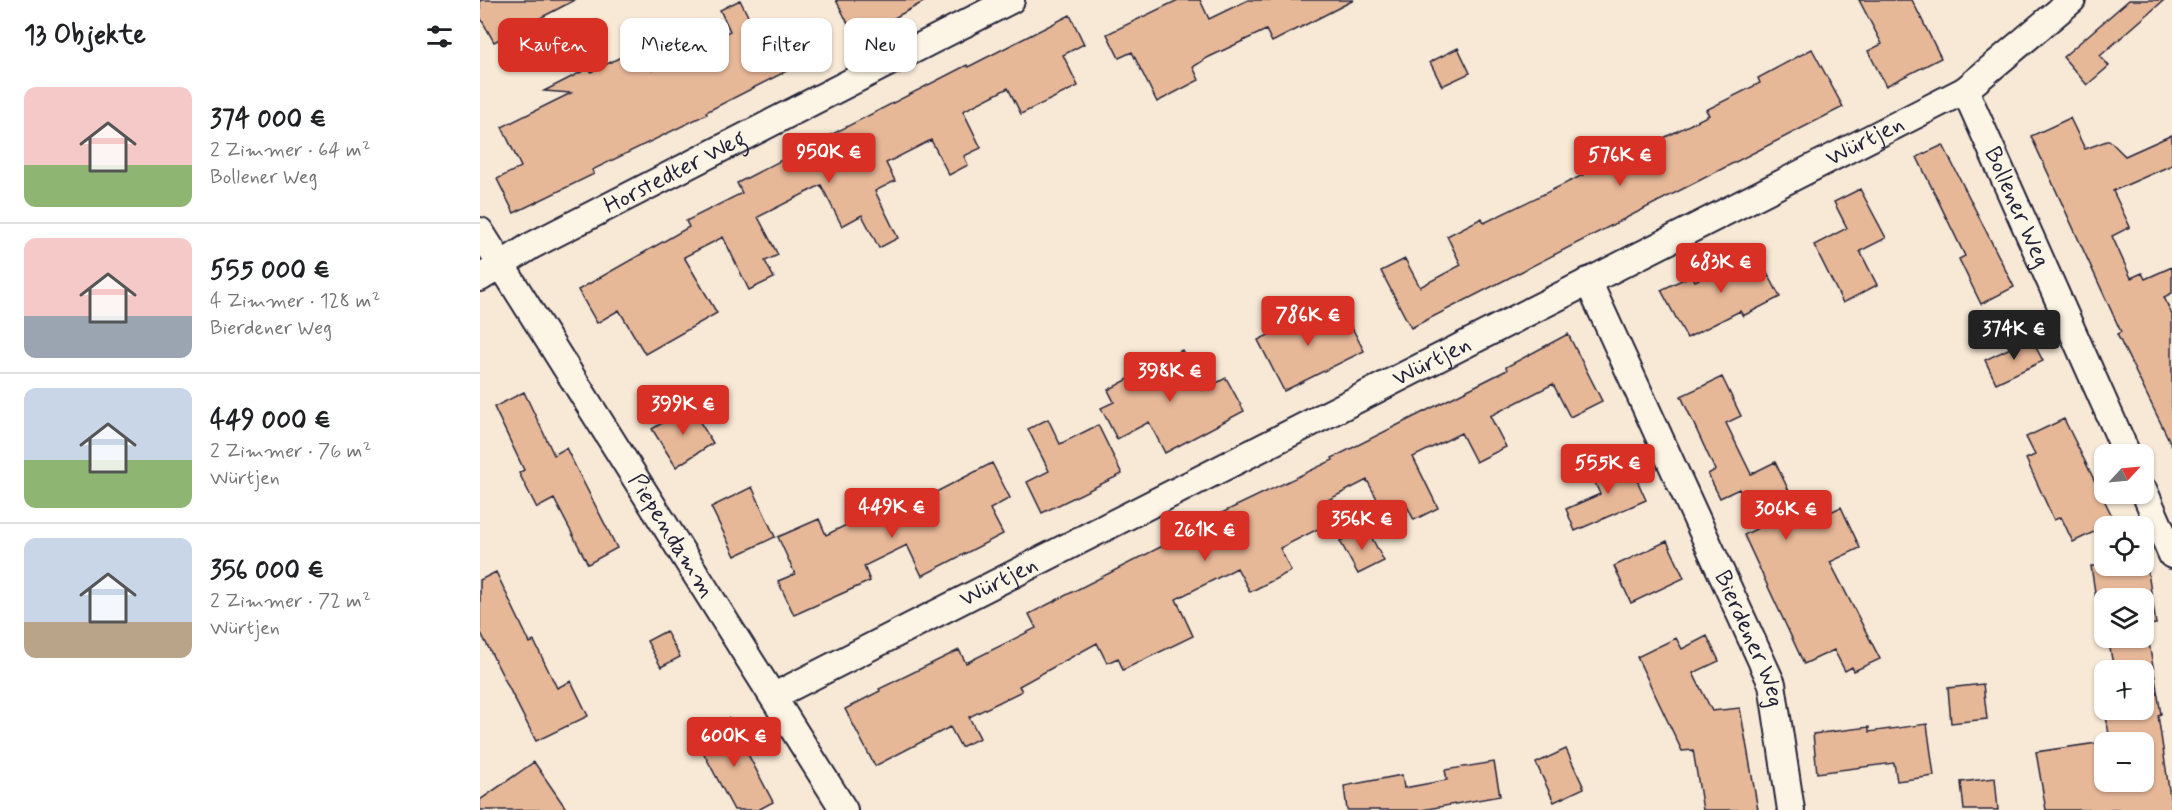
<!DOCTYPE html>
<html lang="de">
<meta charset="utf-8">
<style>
body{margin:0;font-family:Mynerve,sans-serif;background:#f6f6f6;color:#202124;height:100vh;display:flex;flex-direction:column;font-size:22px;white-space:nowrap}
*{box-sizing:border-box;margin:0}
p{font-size:20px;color:#757577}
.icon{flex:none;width:33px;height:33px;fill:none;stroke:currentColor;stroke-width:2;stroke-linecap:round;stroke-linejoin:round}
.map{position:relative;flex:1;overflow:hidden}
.sheet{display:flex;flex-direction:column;background:#fff;width:480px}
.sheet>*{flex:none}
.banner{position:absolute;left:18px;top:18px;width:570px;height:54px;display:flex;gap:12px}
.needle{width:39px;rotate:64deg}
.controls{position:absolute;left:1614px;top:444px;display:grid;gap:12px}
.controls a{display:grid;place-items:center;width:60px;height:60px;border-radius:12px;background:#fff;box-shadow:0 2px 4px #0004;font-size:30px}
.price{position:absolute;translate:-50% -51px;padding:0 14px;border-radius:6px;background:#d93025;color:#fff;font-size:20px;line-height:39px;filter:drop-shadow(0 2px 3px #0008)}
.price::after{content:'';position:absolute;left:50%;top:36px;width:18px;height:14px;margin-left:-9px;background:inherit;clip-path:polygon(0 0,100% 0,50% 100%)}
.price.current{background:#222;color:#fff}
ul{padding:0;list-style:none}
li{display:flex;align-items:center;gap:18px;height:150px;padding:0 24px}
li+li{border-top:2px solid #e0e0e0}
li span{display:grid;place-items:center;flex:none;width:168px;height:120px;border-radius:12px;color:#555}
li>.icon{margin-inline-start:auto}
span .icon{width:72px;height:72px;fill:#fffc;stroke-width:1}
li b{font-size:26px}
h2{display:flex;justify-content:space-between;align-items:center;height:72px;padding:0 24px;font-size:26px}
.tag{padding:0 21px;border-radius:12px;background:#fff;box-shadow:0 2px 4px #0004;font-size:21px;line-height:54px}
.tag.current{background:#d93025;color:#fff}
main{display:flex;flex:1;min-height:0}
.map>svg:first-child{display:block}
.building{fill:#e7b898;stroke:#22223b;stroke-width:1.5;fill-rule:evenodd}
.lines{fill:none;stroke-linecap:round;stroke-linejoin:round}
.minor-casing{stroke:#22223b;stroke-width:30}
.minor{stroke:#fcf5e5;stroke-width:26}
.labels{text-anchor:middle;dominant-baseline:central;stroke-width:5;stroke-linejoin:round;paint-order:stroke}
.street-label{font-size:24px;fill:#22223b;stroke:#fcf5e5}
</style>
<main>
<section class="sheet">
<h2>13 Objekte<svg class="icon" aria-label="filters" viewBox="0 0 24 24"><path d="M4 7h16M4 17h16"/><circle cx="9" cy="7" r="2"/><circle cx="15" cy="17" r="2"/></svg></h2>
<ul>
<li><span style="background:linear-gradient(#f6c9c9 65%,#8fb573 0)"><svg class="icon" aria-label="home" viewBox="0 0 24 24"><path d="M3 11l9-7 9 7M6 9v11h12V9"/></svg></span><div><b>374 000 €</b><p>2 Zimmer · 64 m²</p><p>Bollener Weg</p></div></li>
<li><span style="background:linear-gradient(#f6c9c9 65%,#9aa5b1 0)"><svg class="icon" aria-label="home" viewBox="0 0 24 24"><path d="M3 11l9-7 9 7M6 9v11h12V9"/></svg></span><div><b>555 000 €</b><p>4 Zimmer · 128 m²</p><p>Bierdener Weg</p></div></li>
<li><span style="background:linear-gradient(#c9d6e8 60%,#8fb573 0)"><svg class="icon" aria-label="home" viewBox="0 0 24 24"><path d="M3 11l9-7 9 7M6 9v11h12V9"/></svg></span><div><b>449 000 €</b><p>2 Zimmer · 76 m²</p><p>Würtjen</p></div></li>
<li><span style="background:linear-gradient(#c9d6e8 70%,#b9a48a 0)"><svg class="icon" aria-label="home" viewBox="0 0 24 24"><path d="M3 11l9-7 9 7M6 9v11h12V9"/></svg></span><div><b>356 000 €</b><p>2 Zimmer · 72 m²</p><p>Würtjen</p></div></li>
</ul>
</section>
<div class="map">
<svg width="1692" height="810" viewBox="0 0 1692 810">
<rect width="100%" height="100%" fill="#f8e9d6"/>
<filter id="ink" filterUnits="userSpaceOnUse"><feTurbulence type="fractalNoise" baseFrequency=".0167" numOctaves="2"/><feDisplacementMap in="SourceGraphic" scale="12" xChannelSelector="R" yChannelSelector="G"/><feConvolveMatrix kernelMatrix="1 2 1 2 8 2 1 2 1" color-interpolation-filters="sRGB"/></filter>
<g filter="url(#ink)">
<path class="building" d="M 0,0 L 95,0 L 14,42 L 0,17 Z
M 260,0 L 275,30 L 296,20 L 302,33 L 321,25 L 336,56 L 226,112 L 227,114 L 112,170 L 114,174 L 34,213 L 17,179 L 41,167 L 22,127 L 91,93 L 64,91 L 109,68 L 111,72 L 161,47 L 172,70 L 250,31 L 240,10 Z
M 356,0 L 447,0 L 376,39 Z
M 698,0 L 720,0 L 729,19 L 768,0 L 874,0 L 792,42 L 786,30 L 727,58 L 713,67 L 719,80 L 677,102 L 652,52 L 639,58 L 627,34 Z
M 1379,0 L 1432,0 L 1461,58 L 1406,86 L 1388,51 L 1402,44 Z
M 1649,0 L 1684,0 L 1620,56 L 1629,66 L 1607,85 L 1583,57 Z
M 590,15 L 604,44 L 583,55 L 598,86 L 541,114 L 528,88 L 483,111 L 501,148 L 484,156 L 488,165 L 469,175 L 451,140 L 406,163 L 415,181 L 395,191 L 418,238 L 399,248 L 382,215 L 362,226 L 341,185 L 278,217 L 298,255 L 285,261 L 294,278 L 269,290 L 243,237 L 204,257 L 237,313 L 165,354 L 139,310 L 117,323 L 98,290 L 209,227 L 206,221 L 262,193 L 257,183 L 487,65 L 488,67 Z
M 978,48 L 990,73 L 962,86 L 950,62 Z
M 1332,49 L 1363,107 L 931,328 L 901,271 L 925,259 L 940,287 L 981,265 L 967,236 L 1002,218 L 1004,223 L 1103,175 L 1099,166 L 1156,137 L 1162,149 L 1229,115 L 1226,110 L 1280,83 L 1278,78 Z
M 1590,118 L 1605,149 L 1629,140 L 1645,156 L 1692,135 L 1692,165 L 1633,191 L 1650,227 L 1632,236 L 1651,278 L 1662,273 L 1665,279 L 1692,267 L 1692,293 L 1684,297 L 1692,315 L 1692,446 L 1637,334 L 1641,332 L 1551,136 Z
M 1463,145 L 1534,287 L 1501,304 L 1479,259 L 1485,256 L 1437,157 Z
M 1380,189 L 1406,238 L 1380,251 L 1397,285 L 1363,303 L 1334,245 L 1367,228 L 1354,202 Z
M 1276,251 L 1300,297 L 1263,316 L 1260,311 L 1207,338 L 1181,290 L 1212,275 L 1215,281 Z
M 836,303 L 848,328 L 859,322 L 861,327 L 869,322 L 884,351 L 804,391 L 778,340 L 805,327 L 801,320 Z
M 1088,334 L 1122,401 L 1090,417 L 1073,384 L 1010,416 L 1026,447 L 996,462 L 981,433 L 933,457 L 958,508 L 934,520 L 924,500 L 903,510 L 887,480 L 838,505 L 848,524 L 800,548 L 811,571 L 770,592 L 757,568 L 696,599 L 713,636 L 643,670 L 638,658 L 627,663 L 617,643 L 539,686 L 542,691 L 489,717 L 500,738 L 481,747 L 470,727 L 395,766 L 365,709 L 400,691 L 399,689 L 479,650 L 486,663 L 556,628 L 549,614 L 714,530 L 712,527 L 853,460 L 852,458 L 1027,370 L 1026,367 Z
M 1551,338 L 1563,361 L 1516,383 L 1505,360 Z
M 702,350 L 723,390 L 746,378 L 764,411 L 685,453 L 669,422 L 637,439 L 621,408 L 634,402 L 628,390 Z
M 1242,377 L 1261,416 L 1246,423 L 1271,474 L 1295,462 L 1325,524 L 1361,507 L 1380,548 L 1350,562 L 1400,659 L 1374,671 L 1372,667 L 1365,671 L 1354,650 L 1324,664 L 1264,535 L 1278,528 L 1259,489 L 1240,498 L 1228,474 L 1235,470 L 1201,396 Z
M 44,392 L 74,455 L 86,448 L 137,548 L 108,564 L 74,499 L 57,508 L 39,473 L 44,470 L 14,407 Z
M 210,406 L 233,443 L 196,467 L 172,429 Z
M 568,419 L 580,444 L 618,425 L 642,474 L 562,513 L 547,482 L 569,471 L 548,429 Z
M 1584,419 L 1635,522 L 1593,542 L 1581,517 L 1574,520 L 1546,459 L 1555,455 L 1546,437 Z
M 1147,458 L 1166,500 L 1095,531 L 1086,509 L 1120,494 L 1111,474 Z
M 512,463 L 530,498 L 510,509 L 523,534 L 442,576 L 427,545 L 384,566 L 390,581 L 314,615 L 298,581 L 315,574 L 298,537 L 339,519 L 346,535 L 405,506 L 410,516 Z
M 272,487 L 295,537 L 255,556 L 231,507 Z
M 886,527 L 904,561 L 878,574 L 860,541 Z
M 1187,541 L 1204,578 L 1151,603 L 1134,566 Z
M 1611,566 L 1667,566 L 1676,624 L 1666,625 L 1681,714 L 1678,715 L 1692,810 L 1566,810 L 1556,752 L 1630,741 L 1625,710 L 1664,710 L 1664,670 L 1634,670 L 1628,638 L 1664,638 L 1664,598 L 1624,598 L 1624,631 L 1621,632 ZM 1624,742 L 1664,742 L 1664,782 L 1624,782 Z
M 16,572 L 50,643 L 54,641 L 77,688 L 91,681 L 108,716 L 56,741 L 0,631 L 0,580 Z
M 186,631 L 200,657 L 181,667 L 167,641 Z
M 1227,636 L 1239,661 L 1213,673 L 1232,711 L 1260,708 L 1278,810 L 1223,810 L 1213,750 L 1202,751 L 1157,657 L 1196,638 L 1202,649 Z
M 1503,684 L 1507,719 L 1471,723 L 1468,688 Z
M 249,718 L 293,802 L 278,810 L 254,810 L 215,737 Z
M 1447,724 L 1454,776 L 1417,781 L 1414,763 L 1337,773 L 1333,734 L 1389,727 L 1389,732 Z
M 1086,749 L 1104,788 L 1074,802 L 1056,763 Z
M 54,762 L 87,810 L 0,810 L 0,800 Z
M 1014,762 L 1020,796 L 942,810 L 867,810 L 864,786 L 922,775 L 924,788 L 967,780 L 965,770 Z
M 1515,778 L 1518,810 L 1484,810 L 1481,782 Z"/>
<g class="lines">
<g class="minor-casing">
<g id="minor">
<path id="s1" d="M 1485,90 L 1647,454"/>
<path id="s2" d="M 0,231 L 364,810"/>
<path id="s3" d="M 0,278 L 51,246 L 531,0"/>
<path id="s4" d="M 1108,281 L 1292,684 L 1311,810"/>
<path d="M 1664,491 L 1692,555"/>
<path id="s5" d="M 294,696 L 1485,90 L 1592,0"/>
</g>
</g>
<use href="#minor" class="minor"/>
</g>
</g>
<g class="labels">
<g class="street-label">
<text stroke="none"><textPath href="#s5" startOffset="1224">Würtjen</textPath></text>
<text stroke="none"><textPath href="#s3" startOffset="222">Horstedter Weg</textPath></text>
<text stroke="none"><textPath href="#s1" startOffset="128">Bollener Weg</textPath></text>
<text stroke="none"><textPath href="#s5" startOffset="738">Würtjen</textPath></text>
<text stroke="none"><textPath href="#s2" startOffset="360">Piependamm</textPath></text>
<text stroke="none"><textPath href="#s5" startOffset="252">Würtjen</textPath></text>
<text stroke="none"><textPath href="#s4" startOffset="393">Bierdener Weg</textPath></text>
</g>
</g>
</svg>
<div class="controls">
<a><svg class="needle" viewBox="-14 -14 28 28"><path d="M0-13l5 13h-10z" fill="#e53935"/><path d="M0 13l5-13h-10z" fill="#757577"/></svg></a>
<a><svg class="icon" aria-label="locate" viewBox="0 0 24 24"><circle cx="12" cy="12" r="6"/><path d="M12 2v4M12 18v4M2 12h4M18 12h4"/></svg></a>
<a><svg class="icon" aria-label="layers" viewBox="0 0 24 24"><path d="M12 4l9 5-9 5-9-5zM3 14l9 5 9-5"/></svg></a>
<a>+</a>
<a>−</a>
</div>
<b class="price" style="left:349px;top:184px">950K €</b>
<b class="price" style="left:1140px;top:187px">576K €</b>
<b class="price" style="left:1241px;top:294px">683K €</b>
<b class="price" style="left:828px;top:347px">786K €</b>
<b class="price current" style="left:1534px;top:361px">374K €</b>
<b class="price" style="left:690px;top:403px">398K €</b>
<b class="price" style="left:203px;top:436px">399K €</b>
<b class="price" style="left:1128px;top:495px">555K €</b>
<b class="price" style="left:412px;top:539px">449K €</b>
<b class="price" style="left:1306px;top:541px">306K €</b>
<b class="price" style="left:882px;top:551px">356K €</b>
<b class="price" style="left:725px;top:562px">261K €</b>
<b class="price" style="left:254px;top:768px">600K €</b>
<div class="banner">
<a class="tag current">Kaufen</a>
<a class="tag">Mieten</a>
<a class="tag">Filter</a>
<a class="tag">Neu</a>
</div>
</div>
</main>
